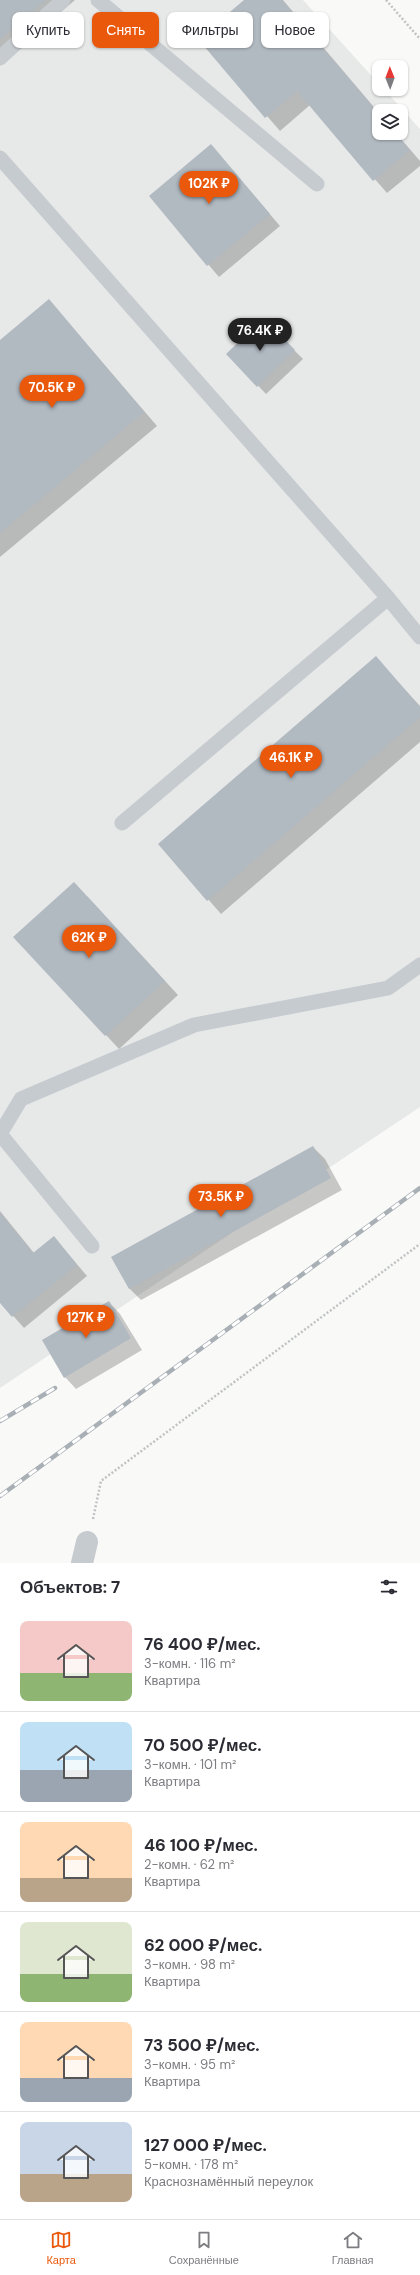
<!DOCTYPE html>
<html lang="ru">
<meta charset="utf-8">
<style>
body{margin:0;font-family:"DM Sans",sans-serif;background:#f7f7f7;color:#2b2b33;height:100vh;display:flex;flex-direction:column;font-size:15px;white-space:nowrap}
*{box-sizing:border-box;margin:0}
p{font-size:13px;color:#7c7c81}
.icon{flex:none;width:22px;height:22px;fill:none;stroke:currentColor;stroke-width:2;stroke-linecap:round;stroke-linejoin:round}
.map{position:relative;height:1563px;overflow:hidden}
.drawer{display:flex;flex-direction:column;background:#fff;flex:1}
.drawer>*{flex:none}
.guide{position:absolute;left:12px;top:12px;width:396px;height:36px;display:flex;gap:8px}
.needle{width:26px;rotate:359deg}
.tools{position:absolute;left:372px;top:60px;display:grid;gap:8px}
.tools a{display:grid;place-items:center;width:36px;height:36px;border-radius:8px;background:#fff;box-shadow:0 1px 3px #0004;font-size:20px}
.price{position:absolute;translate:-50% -34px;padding:0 9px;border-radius:14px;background:#ea580c;color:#fff;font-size:13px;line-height:26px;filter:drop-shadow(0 1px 2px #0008)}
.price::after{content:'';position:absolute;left:50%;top:24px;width:12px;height:9px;margin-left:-6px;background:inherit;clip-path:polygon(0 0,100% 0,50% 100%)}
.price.current{background:#222;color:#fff}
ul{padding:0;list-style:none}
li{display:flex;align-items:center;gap:12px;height:100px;padding:0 20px}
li+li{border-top:1px solid #e1e1e2}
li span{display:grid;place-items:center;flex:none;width:112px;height:80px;border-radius:8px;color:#555}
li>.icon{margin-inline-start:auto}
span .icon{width:48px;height:48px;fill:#fffc;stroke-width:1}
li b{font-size:17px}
h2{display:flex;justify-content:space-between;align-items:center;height:48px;padding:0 20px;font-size:17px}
.tag{padding:0 14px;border-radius:8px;background:#fff;box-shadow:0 1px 3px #0004;font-size:14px;line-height:36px}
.tag.current{background:#ea580c;color:#fff}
.menu{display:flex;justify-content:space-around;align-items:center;height:56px;border-top:1px solid #e1e1e2;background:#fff;font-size:11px;color:#7c7c81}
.menu a{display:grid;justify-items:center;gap:2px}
.menu .current{color:#ea580c}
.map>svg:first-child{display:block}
.built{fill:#e7e8e8;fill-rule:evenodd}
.shadow{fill:#0003}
.building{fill:#b1b9c1}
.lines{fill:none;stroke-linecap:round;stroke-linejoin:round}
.path{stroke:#c0c3c5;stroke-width:2.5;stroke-dasharray:2 2;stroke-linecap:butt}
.lane{stroke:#c6cbcf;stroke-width:15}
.street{stroke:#c6cbcf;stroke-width:22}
.rail-casing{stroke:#a8afb5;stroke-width:4.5}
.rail{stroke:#fff;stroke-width:3;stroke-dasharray:9;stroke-linecap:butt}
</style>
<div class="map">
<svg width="420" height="1563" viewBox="0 0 420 1563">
<rect width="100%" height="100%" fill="#f9f9f7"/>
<path class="built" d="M 0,0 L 303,0 L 379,84 L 379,89 L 384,89 L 420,129 L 420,1107 L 0,1388 ZM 379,111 L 401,111 L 401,133 L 379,133 Z"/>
<path class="shadow" d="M 0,0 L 75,0 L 0,64 Z
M 246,0 L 283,0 L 379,113 L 379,133 L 396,133 L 420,161 L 420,166 L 387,193 L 310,105 L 280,131 L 200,39 Z
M 211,145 L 280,226 L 219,277 L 150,196 Z
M 49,300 L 157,426 L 0,557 L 0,341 Z
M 264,320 L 303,359 L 266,394 L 228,354 Z
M 376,658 L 420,706 L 420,742 L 221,914 L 160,844 Z
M 87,896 L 178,995 L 119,1049 L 106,1035 Z
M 313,1147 L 325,1159 L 342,1190 L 141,1300 L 129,1288 Z
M 0,1211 L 34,1253 L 54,1237 L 87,1276 L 24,1328 L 0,1301 Z
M 109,1302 L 120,1314 L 142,1350 L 76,1389 L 65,1377 Z"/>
<path class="building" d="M 0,0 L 46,0 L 0,39 Z
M 244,0 L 282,0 L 379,114 L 379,133 L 395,133 L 410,150 L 373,181 L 297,91 L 265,118 L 198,39 Z
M 211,144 L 270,214 L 207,266 L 149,196 Z
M 49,299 L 144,412 L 0,533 L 0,340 Z
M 264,318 L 295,350 L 257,387 L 226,354 Z
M 376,656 L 420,707 L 420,717 L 207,901 L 158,844 Z
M 74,882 L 165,981 L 105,1036 L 13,937 Z
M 313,1146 L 331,1178 L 129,1289 L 111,1257 Z
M 0,1213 L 33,1253 L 54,1236 L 77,1265 L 12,1317 L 0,1303 Z
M 109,1301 L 131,1338 L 64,1378 L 42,1340 Z"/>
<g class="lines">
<path class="path" d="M 386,0 L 420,39
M 93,1519 L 101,1481 L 420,1244"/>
<path class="lane" d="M 98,0 L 317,184
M 0,58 L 63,0
M 0,158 L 388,598 L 420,637
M 122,823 L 388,598
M 92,1246 L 0,1134 L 21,1099 L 194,1025 L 388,988 L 420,965"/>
<path class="street" d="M 82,1563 L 87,1542"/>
<g class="rail-casing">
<path id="rail" d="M 0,1421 L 55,1388
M 0,1496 L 420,1188"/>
</g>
<use href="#rail" class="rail"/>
</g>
</svg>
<div class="tools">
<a><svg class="needle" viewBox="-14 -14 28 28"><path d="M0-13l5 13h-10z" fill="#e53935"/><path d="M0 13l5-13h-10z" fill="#7c7c81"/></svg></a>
<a><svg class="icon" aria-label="layers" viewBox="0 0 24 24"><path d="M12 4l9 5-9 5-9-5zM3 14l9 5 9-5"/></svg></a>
</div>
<b class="price" style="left:209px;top:205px">102K ₽</b>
<b class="price current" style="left:260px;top:352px">76.4K ₽</b>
<b class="price" style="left:52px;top:409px">70.5K ₽</b>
<b class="price" style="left:291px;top:779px">46.1K ₽</b>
<b class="price" style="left:89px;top:959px">62K ₽</b>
<b class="price" style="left:221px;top:1218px">73.5K ₽</b>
<b class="price" style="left:86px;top:1339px">127K ₽</b>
<div class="guide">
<a class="tag">Купить</a>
<a class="tag current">Снять</a>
<a class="tag">Фильтры</a>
<a class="tag">Новое</a>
</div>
</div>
<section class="drawer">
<h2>Объектов: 7<svg class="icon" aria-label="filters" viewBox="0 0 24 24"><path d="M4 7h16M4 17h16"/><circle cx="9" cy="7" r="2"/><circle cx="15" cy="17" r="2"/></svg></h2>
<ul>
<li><span style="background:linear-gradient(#f6c9c9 65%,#8fb573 0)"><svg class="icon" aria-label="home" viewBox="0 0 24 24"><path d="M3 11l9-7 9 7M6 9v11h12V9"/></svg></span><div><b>76 400 ₽/мес.</b><p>3-комн. · 116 m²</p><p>Квартира</p></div></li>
<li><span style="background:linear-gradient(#bfe0f5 60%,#9aa5b1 0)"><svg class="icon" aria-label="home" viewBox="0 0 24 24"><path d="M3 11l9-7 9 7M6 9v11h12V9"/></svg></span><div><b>70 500 ₽/мес.</b><p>3-комн. · 101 m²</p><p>Квартира</p></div></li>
<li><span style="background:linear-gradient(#ffd9b3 70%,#b9a48a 0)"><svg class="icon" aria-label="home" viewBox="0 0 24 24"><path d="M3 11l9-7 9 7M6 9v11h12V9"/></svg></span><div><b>46 100 ₽/мес.</b><p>2-комн. · 62 m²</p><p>Квартира</p></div></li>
<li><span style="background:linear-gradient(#dfe7d0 65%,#8fb573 0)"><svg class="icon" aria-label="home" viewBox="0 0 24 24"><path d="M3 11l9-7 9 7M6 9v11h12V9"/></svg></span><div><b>62 000 ₽/мес.</b><p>3-комн. · 98 m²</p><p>Квартира</p></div></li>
<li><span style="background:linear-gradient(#ffd9b3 70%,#9aa5b1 0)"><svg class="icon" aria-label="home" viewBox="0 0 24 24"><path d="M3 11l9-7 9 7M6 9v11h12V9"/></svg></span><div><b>73 500 ₽/мес.</b><p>3-комн. · 95 m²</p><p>Квартира</p></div></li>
<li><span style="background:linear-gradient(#c9d6e8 65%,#b9a48a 0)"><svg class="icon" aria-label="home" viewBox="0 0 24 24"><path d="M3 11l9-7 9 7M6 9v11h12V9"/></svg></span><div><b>127 000 ₽/мес.</b><p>5-комн. · 178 m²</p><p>Краснознамённый переулок</p></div></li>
</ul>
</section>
<nav class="menu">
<a class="current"><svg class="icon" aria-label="map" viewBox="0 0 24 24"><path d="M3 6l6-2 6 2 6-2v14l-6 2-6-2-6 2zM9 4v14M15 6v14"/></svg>Карта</a>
<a><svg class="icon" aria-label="saved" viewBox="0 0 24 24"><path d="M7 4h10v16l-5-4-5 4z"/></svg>Сохранённые</a>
<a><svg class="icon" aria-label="home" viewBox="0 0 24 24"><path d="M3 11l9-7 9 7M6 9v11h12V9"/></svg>Главная</a>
</nav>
